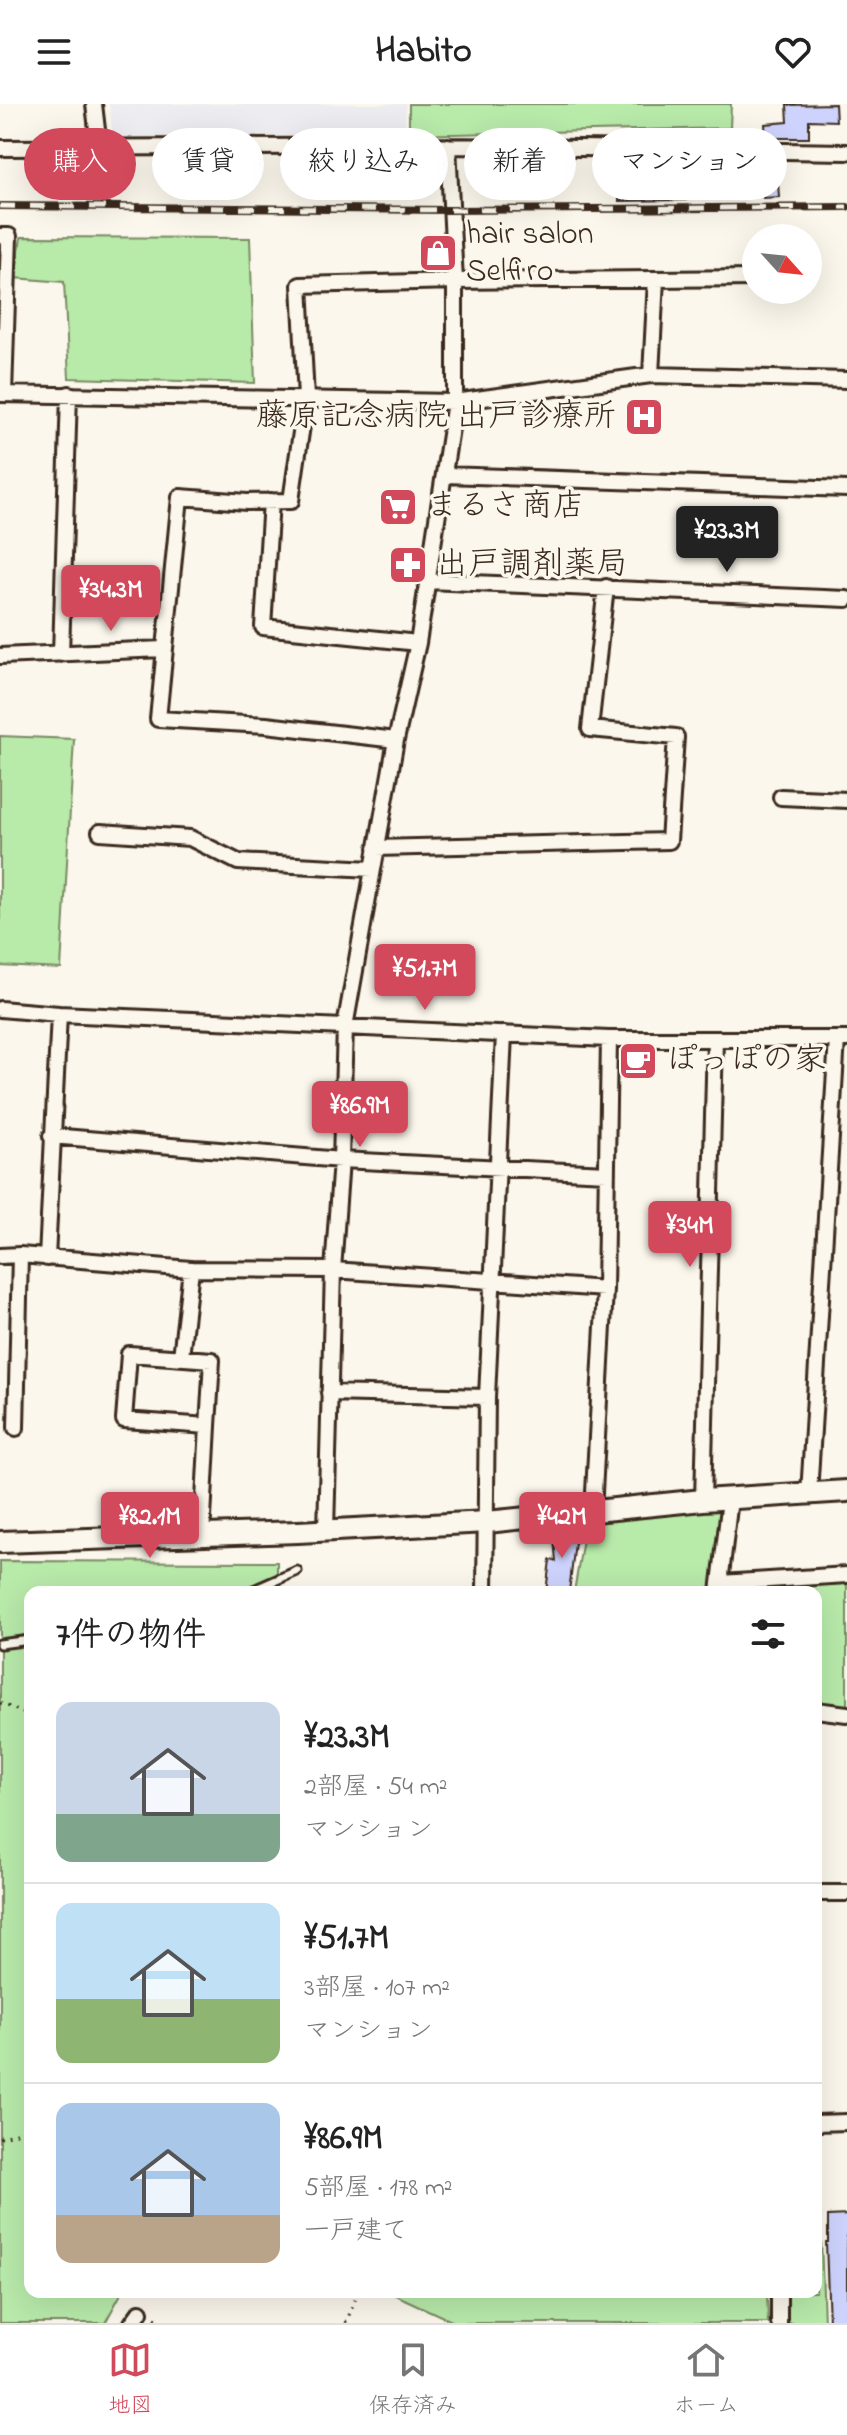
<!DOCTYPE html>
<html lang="ja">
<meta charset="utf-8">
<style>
body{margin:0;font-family:"Indie Flower","Klee One",sans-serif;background:#f6f6f6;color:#222;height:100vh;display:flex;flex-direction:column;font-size:30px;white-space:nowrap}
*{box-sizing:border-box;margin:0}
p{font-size:26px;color:#767676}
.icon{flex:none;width:44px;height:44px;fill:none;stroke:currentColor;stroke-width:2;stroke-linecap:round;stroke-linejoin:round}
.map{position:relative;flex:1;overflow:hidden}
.sheet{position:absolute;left:24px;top:1482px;width:798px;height:712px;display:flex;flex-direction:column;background:#fff;border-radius:16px;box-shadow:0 8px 32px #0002}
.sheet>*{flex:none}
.guide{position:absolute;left:24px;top:24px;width:800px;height:72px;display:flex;gap:16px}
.needle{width:52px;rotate:117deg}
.buttons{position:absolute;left:742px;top:120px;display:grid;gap:16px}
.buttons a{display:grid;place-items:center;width:80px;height:80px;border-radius:50%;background:#fff;box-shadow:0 8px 32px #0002;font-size:40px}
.price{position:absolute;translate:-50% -68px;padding:0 18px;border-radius:8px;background:#d1495b;color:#fff;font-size:26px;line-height:52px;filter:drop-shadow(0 2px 4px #0008)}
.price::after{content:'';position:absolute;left:50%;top:48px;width:24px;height:18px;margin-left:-12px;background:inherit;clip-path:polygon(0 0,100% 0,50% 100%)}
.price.active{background:#222;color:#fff}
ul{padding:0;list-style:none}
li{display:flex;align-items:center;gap:24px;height:200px;padding:0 32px}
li+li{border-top:2px solid #e0e0e0}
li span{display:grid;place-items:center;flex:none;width:224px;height:160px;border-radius:16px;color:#555}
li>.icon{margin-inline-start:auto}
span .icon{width:96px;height:96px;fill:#fffc;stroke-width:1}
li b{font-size:34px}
h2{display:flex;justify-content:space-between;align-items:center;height:96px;padding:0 32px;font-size:34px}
.tag{padding:0 28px;border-radius:36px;background:#fff;box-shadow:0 8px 32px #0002;font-size:28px;line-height:72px}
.tag.active{background:#d1495b;color:#fff}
header{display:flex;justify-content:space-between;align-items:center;height:104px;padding:0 32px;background:#fff;font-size:36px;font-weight:700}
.menu{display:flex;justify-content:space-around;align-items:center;height:112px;border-top:2px solid #e0e0e0;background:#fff;font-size:22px;color:#767676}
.menu a{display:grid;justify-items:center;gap:4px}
.menu .active{color:#d1495b}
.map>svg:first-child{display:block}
.built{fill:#edecf1}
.green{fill:#b8eaaa;stroke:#7a8a64;stroke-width:2}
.building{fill:#cdd3fc;stroke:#3b2a1e;stroke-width:2}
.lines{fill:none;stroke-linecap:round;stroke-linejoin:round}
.lane-casing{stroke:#3b2a1e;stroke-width:13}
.street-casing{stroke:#3b2a1e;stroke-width:20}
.secondary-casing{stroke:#3b2a1e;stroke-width:26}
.path{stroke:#3b2a1e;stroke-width:3;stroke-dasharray:2 6;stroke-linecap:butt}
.lane{stroke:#fbf7ec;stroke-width:7}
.street{stroke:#fbf7ec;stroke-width:14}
.secondary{stroke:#fbf7ec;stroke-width:20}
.rail-casing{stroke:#3b2a1e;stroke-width:8}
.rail{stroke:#fbf7ec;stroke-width:5;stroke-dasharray:15;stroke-linecap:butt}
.labels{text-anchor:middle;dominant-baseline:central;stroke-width:7;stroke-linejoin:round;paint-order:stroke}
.poi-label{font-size:32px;fill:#3b2a1e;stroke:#fbf7ec;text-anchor:start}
</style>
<header><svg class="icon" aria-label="menu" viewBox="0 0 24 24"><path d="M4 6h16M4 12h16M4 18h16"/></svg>Habito<svg class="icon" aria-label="heart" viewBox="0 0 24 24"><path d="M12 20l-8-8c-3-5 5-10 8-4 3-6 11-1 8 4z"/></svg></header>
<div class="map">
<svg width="847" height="2219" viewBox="0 0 847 2219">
<rect width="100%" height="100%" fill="#fbf7ec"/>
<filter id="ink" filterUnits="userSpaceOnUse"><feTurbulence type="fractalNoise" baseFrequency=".0125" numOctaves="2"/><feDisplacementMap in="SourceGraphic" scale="16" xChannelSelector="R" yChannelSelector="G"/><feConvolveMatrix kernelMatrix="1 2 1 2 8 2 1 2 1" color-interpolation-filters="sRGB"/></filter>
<g filter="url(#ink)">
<path class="built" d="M 109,0 L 406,0 L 405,31 L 113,33 Z"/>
<path class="green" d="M 409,0 L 731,0 L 730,24 L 409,31 Z
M 21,133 L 250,134 L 255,279 L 69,274 L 64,178 L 15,174 Z
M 0,632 L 74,635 L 61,865 L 0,862 Z
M 716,1404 L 722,1409 L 711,1488 L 574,1488 L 584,1429 L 591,1419 Z
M 0,1457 L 277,1458 L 277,1488 L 30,1488 L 30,2188 L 122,2188 L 105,2219 L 0,2219 Z
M 847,1475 L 847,1603 L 816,1598 L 816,1488 L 742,1488 Z
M 816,2076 L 819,2078 L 824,2219 L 788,2219 L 788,2188 L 816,2188 Z
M 389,2188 L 767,2188 L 768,2219 L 456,2219 Z"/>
<path class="building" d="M 835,0 L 836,17 L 809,16 L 809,34 L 766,34 L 765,20 L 788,18 L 787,1 Z
M 620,66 L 687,66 L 686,96 L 619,97 Z
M 715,68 L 732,69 L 733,94 L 717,94 Z
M 763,77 L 778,78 L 779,93 L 763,94 Z
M 576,1422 L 577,1438 L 575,1438 L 569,1488 L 546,1488 L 550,1456 L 556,1457 L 553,1424 Z
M 847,2111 L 847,2219 L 829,2219 L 826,2138 L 828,2138 L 828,2112 Z"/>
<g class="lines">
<g class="lane-casing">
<path id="lane" d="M 249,1488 L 297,1467
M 0,1540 L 30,1536"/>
</g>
<g class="street-casing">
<path id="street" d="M 94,0 L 99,43
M 0,44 L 448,42 L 847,48
M 0,132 L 9,132 L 4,290
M 651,271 L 656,175
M 0,290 L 455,298 L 651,271 L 847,276
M 445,371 L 847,385
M 271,397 L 263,523 L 418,539
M 427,477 L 847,495
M 61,550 L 69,290
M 0,552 L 163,545
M 396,636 L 266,621 L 158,615 L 180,393 L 247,398 L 291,397 L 306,294 L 300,181 L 455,177 L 756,174
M 781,693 L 847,696
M 100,728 L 190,734 L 238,758 L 372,765
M 376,744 L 669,737 L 676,633 L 590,625 L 606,483
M 0,905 L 59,910 L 609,935 L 847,935
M 51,1032 L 341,1056 L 607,1069
M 0,1152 L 20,1151 L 191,1165 L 333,1166 L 605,1185
M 47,1154 L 59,910
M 129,1250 L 212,1256 L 208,1322 L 124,1316 Z
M 181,1253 L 191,1165
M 329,1289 L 487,1293
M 16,1324 L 20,1151
M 809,1390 L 837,935
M 703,1396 L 715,935
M 593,1407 L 605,1185 L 609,935
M 326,1426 L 333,1166 L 341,1056 L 345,923 L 396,636 L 418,539 L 455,298 L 455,177 L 448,42
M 202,1432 L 208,1322
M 720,1479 L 847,1471
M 485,1488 L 487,1293 L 504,930
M 719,1488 L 730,1395
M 816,1606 L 847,1610
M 816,1789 L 847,1789
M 816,2019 L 847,2018
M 132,2219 L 140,2208
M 779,2219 L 779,2188"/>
</g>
<g class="secondary-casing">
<path id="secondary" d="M 0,1438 L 298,1428 L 487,1418 L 703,1396 L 847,1387"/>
</g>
<path class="path" d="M 0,1599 L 30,1612
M 0,2034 L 30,2025
M 155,2214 L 166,2219
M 346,2219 L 358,2188"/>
<use href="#lane" class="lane"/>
<use href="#street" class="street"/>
<use href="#secondary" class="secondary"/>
<g class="rail-casing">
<path id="rail" d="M 0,102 L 450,106 L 847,103"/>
</g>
<use href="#rail" class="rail"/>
</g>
</g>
<defs>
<g id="shop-square" transform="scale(2)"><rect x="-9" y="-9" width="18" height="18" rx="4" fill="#d1495b" stroke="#fbf7ec"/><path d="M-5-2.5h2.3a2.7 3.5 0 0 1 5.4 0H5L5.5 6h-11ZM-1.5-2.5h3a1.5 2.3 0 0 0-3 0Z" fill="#fff"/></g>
<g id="hospital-square" transform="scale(2)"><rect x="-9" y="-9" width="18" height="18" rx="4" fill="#d1495b" stroke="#fbf7ec"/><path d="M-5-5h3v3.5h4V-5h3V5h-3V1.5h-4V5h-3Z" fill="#fff"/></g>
<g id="supermarket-square" transform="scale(2)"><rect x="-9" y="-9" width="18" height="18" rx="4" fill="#d1495b" stroke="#fbf7ec"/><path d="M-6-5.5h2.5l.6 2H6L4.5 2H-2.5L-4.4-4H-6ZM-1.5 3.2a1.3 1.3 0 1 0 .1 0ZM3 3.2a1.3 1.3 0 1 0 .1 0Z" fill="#fff"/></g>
<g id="pharmacy-square" transform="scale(2)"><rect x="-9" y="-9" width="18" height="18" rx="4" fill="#d1495b" stroke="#fbf7ec"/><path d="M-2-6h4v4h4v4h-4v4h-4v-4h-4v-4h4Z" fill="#fff"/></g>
<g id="cafe-square" transform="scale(2)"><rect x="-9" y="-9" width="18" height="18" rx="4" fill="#d1495b" stroke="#fbf7ec"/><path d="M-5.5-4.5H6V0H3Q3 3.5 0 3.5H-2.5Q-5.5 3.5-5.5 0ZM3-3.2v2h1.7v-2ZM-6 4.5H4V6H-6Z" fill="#fff"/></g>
</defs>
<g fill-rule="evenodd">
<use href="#shop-square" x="438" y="149"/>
<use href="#hospital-square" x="644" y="313"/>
<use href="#supermarket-square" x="398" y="403"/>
<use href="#pharmacy-square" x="408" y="461"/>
<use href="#cafe-square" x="638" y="957"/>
</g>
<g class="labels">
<g class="poi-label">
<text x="466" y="131">hair salon<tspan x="466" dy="37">Selfiro</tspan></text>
<text x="616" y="313" text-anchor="end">藤原記念病院 出戸診療所</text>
<text x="426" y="403">まるさ商店</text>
<text x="436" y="461">出戸調剤薬局</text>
<text x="666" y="957">ぽっぽの家</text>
</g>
</g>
</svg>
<div class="buttons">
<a><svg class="needle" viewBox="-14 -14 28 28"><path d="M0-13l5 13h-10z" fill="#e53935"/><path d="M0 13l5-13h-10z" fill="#767676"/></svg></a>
</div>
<b class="price active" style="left:727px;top:470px">¥23.3M</b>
<b class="price" style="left:111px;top:529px">¥34.3M</b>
<b class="price" style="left:425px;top:908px">¥51.7M</b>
<b class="price" style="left:360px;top:1045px">¥86.9M</b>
<b class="price" style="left:690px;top:1165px">¥34M</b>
<b class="price" style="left:150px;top:1456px">¥82.1M</b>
<b class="price" style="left:562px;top:1456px">¥42M</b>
<div class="guide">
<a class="tag active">購入</a>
<a class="tag">賃貸</a>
<a class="tag">絞り込み</a>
<a class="tag">新着</a>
<a class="tag">マンション</a>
</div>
<section class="sheet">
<h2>7件の物件<svg class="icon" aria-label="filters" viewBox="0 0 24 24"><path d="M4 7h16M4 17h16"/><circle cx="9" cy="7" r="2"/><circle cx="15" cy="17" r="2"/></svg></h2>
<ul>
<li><span style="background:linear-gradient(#c9d6e8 70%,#7fa58c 0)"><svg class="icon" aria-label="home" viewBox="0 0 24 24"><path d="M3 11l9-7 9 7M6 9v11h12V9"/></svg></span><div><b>¥23.3M</b><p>2部屋 · 54 m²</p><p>マンション</p></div></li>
<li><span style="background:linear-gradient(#bfe0f5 60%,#8fb573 0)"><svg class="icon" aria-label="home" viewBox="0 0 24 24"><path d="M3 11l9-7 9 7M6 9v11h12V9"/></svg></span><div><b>¥51.7M</b><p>3部屋 · 107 m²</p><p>マンション</p></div></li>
<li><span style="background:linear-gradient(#a9c7e8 70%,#b9a48a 0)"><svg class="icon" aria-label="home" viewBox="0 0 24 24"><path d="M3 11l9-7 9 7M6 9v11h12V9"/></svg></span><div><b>¥86.9M</b><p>5部屋 · 178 m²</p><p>一戸建て</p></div></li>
</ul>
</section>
</div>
<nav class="menu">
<a class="active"><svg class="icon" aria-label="map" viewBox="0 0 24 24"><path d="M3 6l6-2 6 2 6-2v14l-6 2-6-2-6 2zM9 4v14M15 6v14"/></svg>地図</a>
<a><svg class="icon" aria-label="saved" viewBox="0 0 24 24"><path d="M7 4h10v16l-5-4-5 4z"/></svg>保存済み</a>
<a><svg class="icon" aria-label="home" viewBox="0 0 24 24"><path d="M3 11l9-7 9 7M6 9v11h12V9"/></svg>ホーム</a>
</nav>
